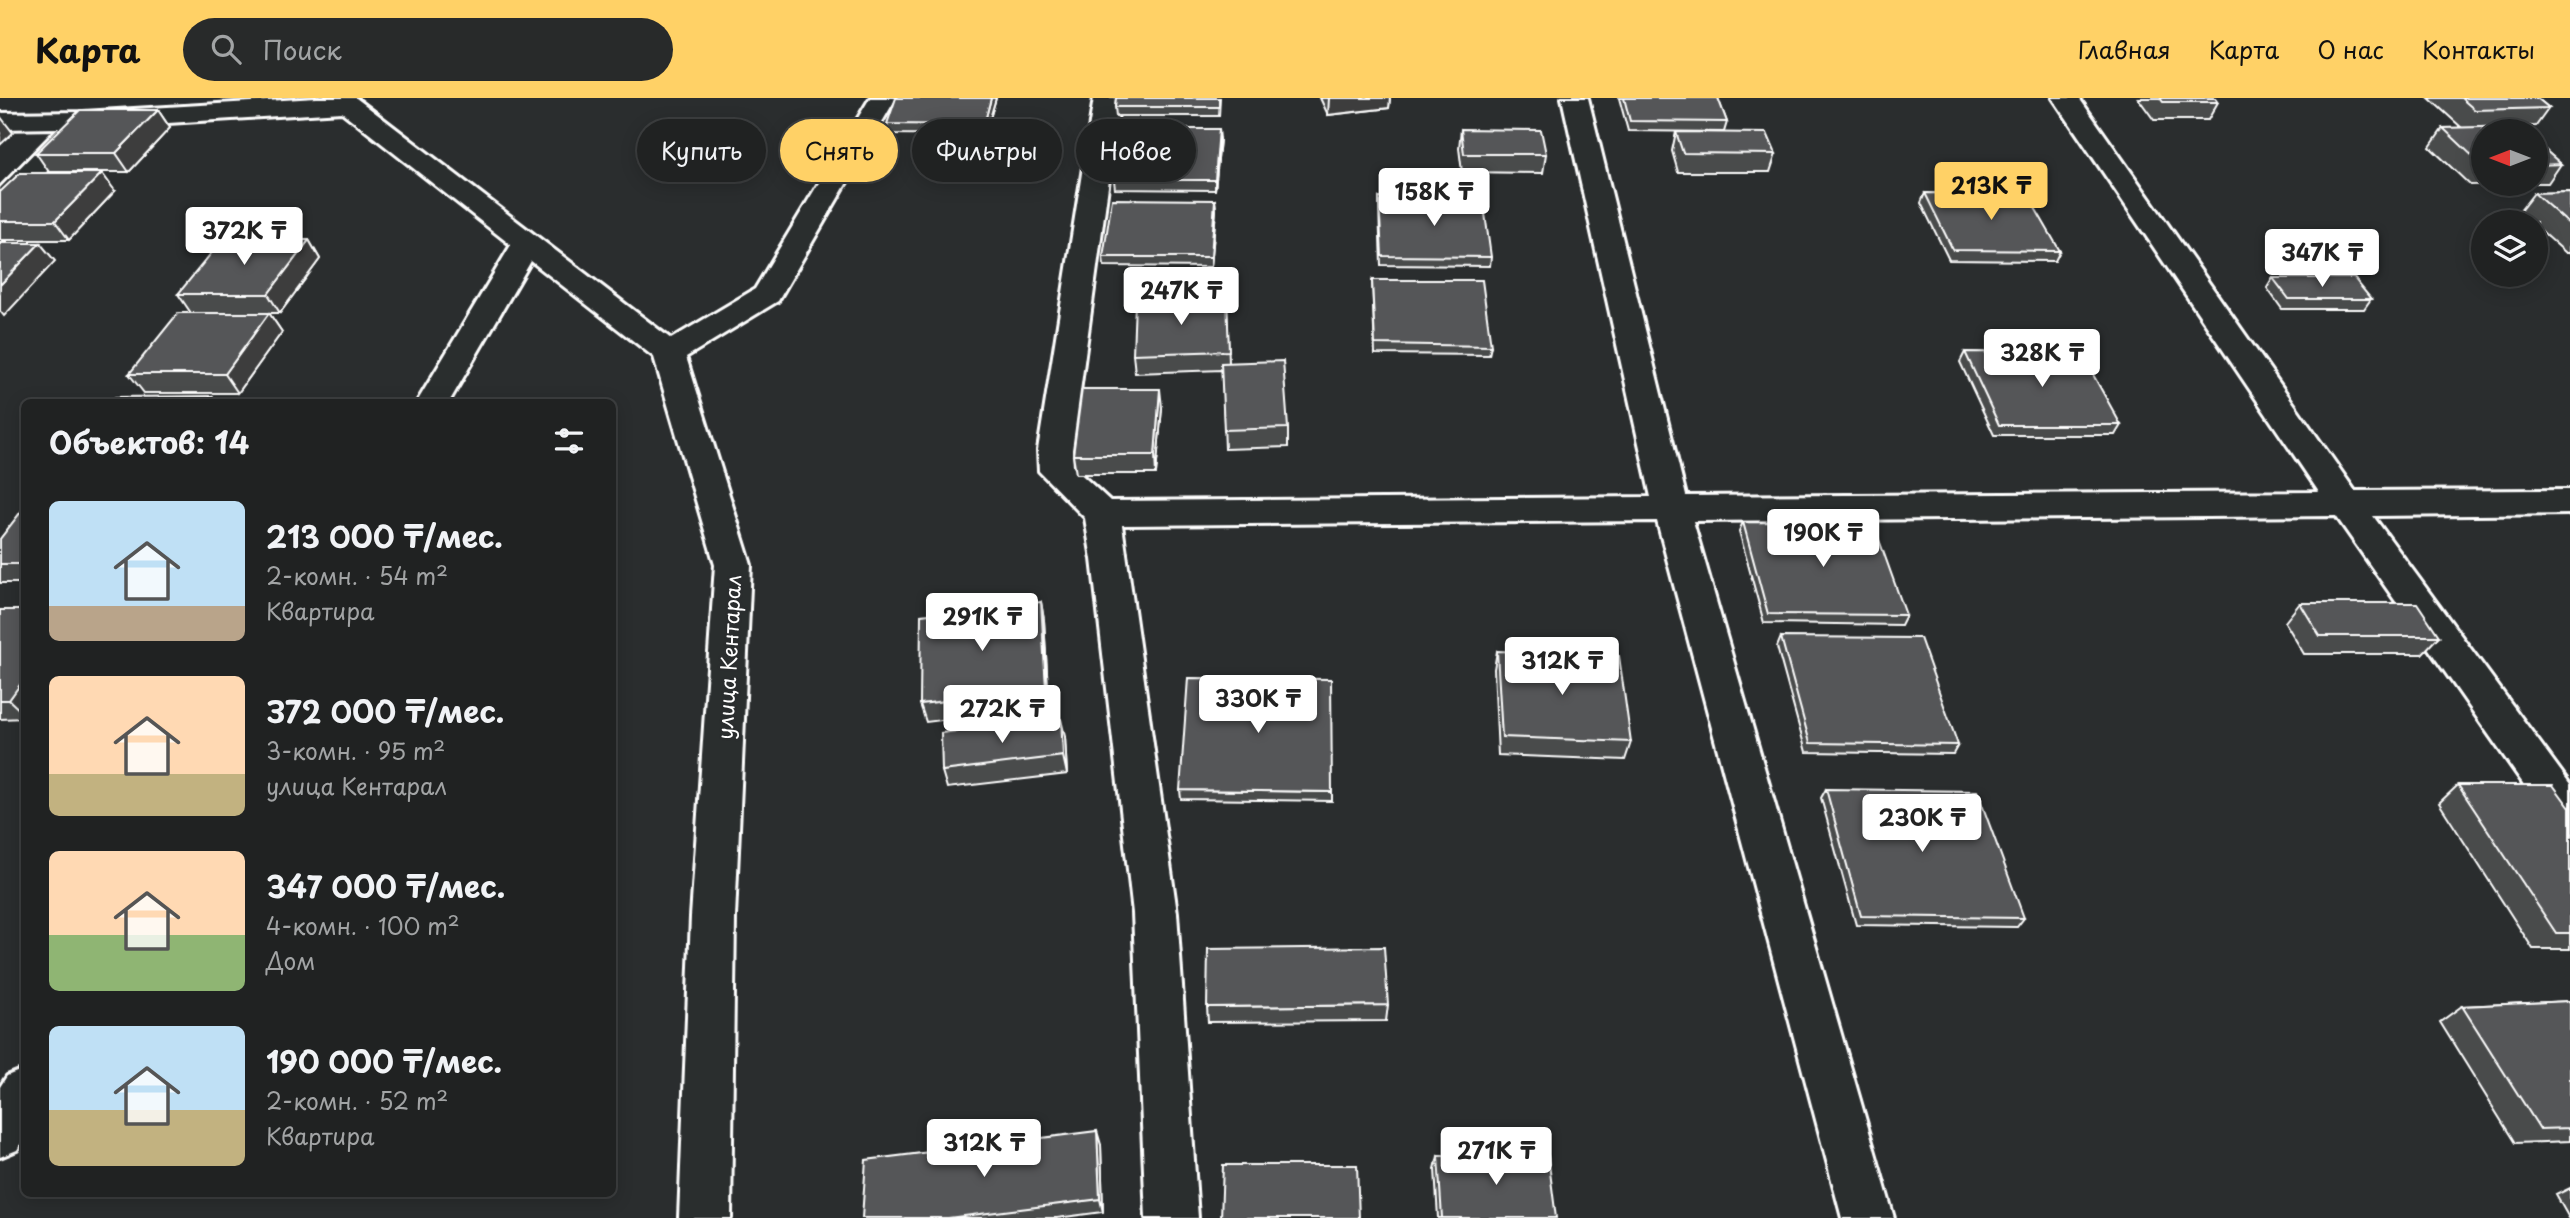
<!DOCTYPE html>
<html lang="ru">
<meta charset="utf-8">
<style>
body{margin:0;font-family:"Playpen Sans",sans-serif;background:#282a2a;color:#f1f3f6;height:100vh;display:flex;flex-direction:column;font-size:26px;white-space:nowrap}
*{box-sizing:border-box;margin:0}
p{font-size:23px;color:#a2a4a5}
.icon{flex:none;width:38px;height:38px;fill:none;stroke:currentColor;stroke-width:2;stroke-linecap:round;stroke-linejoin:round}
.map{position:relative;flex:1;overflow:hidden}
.side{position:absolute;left:21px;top:301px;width:595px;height:798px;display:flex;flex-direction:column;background:#202222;border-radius:10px;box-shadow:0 4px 18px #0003,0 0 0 2px #3d3f40}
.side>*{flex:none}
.top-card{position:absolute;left:637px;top:21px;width:665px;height:63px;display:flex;gap:14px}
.needle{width:46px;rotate:270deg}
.buttons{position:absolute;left:2471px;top:21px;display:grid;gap:14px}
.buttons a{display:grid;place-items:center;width:77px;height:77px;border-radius:50%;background:#202222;box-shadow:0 4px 18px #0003,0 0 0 2px #3d3f40;font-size:35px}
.price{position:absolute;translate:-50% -60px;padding:0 16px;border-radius:7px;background:#fff;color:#222;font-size:23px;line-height:46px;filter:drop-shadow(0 2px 4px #0008)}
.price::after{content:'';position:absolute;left:50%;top:42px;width:21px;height:16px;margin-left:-10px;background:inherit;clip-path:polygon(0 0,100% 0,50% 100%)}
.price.current{background:#ffd166;color:#111}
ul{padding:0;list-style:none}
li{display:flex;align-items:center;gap:21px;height:175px;padding:0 28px}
li span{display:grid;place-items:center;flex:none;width:196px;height:140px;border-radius:10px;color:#555}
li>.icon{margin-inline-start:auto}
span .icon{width:84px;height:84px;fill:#fffc;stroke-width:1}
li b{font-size:30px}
h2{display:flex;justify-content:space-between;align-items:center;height:84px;padding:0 28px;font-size:30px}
.pill{padding:0 24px;border-radius:32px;background:#202222;box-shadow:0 4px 18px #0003,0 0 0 2px #3d3f40;font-size:24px;line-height:63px}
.pill.current{background:#ffd166;color:#111}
header{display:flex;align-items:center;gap:42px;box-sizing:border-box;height:98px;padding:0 35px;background:#ffd166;color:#111}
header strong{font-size:33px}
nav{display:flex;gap:38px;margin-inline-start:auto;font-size:24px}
.search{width:490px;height:63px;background:#282a2a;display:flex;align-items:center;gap:18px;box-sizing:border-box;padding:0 24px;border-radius:38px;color:#a2a4a5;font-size:26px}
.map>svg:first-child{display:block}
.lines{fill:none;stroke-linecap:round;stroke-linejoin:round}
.minor-casing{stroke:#fff;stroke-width:6}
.minor{fill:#2a2d2e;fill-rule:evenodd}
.wall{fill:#494b4c;stroke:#fff;stroke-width:2}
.shaded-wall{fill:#3c3d3e;stroke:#fff;stroke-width:2}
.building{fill:#555758;stroke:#fff;stroke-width:2}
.labels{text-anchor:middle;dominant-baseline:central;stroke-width:5;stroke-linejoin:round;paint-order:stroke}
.street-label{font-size:21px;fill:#fff;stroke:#2a2d2e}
</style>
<header>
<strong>Карта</strong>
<div class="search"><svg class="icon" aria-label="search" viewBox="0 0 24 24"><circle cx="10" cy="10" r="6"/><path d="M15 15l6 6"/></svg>Поиск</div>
<nav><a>Главная</a><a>Карта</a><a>О нас</a><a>Контакты</a></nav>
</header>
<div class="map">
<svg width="2570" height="1120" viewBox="0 0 2570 1120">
<rect width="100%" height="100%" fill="#2a2d2e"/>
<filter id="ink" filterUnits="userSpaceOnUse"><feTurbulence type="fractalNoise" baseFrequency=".0143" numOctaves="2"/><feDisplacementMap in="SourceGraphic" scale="14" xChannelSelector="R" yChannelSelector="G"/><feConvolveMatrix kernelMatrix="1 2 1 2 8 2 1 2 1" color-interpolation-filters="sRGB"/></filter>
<g filter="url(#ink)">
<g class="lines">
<g class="minor-casing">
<path id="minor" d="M 317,0 L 356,0 L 671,241 L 755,191 L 870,0 L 896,0 L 778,203 L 686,259 L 751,467 L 735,819 L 731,1120 L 679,1120 L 691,819 L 715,467 L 654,259 L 531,163 L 449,304 L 417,304 L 511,147 L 342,14 L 88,30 L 10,112 L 0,114 L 0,90 L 59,30 L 0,31 L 0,15 L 83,14 Z
M 1094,0 L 1120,0 L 1072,352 L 1073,369 L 1110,403 L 1651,399 L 1562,0 L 1588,0 L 1686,398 L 2319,394 L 2053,0 L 2079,0 L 2355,393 L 2570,392 L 2570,416 L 2373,418 L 2570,686 L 2570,737 L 2555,731 L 2336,418 L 1693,423 L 1894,1120 L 1842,1120 L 1657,423 L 1122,427 L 1177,815 L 1198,1120 L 1146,1120 L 1133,815 L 1092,461 L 1085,420 L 1039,373 L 1038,352 Z
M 24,971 L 24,1040 L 17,1052 L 0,1059 L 0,989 L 7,978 Z"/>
</g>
<use href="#minor" class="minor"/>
</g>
<path class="wall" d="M 996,0 L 985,37 L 889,36 L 887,26 Z
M 1116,0 L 1220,0 L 1219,18 L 1116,18 L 1115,9 Z
M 1320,0 L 1390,0 L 1389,10 L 1328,17 Z
M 1619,0 L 1718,0 L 1727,24 L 1724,34 L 1628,33 Z
M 2138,0 L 2215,0 L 2218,4 L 2208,22 L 2154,22 Z
M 2429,0 L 2537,0 L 2549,10 L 2536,28 L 2519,29 L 2483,33 L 2483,86 L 2504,86 L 2470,87 L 2430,49 L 2443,30 L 2462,30 Z
M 158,12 L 170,30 L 129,74 L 49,74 L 36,55 Z
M 1461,31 L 1546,56 L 1543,75 L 1462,74 L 1459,50 Z
M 1676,34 L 1776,56 L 1770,74 L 1678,74 L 1672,53 Z
M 1220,41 L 1215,92 L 1115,91 L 1114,82 Z
M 2536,44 L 2561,66 L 2548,85 L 2536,85 Z
M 115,93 L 69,142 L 0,142 L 0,94 Z
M 2570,94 L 2570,155 L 2566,155 L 2536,128 L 2536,124 L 2532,124 L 2520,113 L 2534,95 Z
M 1925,95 L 2060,153 L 2055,163 L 1949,162 L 1921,105 Z
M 1379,100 L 1491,159 L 1490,168 L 1381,167 L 1379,110 Z
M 1215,102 L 1216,112 L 1211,169 L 1104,168 L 1103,159 Z
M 309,142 L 320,161 L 280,215 L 191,215 L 178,196 Z
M 2273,180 L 2371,201 L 2364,211 L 2282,211 L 2267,190 Z
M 1372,182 L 1491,248 L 1489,257 L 1375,256 Z
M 1227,202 L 1229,265 L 1288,330 L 1288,349 L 1225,351 L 1222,272 L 1135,275 L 1133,256 Z
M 269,215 L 282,234 L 238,295 L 144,295 L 129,276 Z
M 1965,254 L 2121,327 L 2115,337 L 1994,337 L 1960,264 Z
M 1162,310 L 1156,376 L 1076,376 L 1073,357 Z
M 24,410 L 24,485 L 0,485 L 0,441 Z
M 1743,424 L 1906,517 L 1901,527 L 1764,525 L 1739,433 Z
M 1041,504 L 1044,522 L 1049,609 L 926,624 L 920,606 Z
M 2300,505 L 2439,538 L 2422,556 L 2304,556 L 2285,524 Z
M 0,512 L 24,512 L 24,620 L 0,621 Z
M 1781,539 L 1958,647 L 1953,656 L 1806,654 L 1777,549 Z
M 1497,553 L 1631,644 L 1625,662 L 1498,657 L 1494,571 Z
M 1065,639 L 1067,676 L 947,690 L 942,673 Z
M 2458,687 L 2570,710 L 2570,851 L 2533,851 L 2439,705 Z
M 1826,691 L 2024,820 L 2017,829 L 1856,827 L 1821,700 Z
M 1180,692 L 1332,694 L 1332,703 L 1181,701 Z
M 2570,903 L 2570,1043 L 2515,1045 L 2440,924 L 2462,908 Z
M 1388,907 L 1386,923 L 1208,924 L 1207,909 Z
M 1101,1047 L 1103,1114 L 1057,1120 L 862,1120 Z
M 1438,1058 L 1556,1120 L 1438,1120 L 1435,1071 Z
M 2570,1090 L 2570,1120 L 2569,1120 L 2556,1097 Z"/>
<path class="shaded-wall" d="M 991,0 L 996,0 L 985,37 L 984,27 Z
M 1329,0 L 1390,0 L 1389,10 L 1328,17 Z
M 158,12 L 170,30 L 129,74 L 116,55 Z
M 0,18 L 13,35 L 0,47 Z
M 1219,31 L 1220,41 L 1215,92 L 1215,82 Z
M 102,75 L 115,93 L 69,142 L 55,123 Z
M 1215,102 L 1216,112 L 1211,169 L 1211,159 Z
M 309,142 L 320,161 L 280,215 L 268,196 Z
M 40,145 L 55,163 L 4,218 L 0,213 L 0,187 Z
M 269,215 L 282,234 L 238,295 L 225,276 Z
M 1160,291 L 1162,310 L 1156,376 L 1155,357 Z
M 212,298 L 216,304 L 207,304 Z
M 1041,504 L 1044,522 L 1049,609 L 1046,591 Z
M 24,581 L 24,616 L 9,602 Z
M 1061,621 L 1065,639 L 1067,676 L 1063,658 Z
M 1097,1033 L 1101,1047 L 1103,1114 L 1100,1101 Z"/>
<path class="building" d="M 896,0 L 991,0 L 984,27 L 887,26 Z
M 1116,0 L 1219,0 L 1219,9 L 1115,9 Z
M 1624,0 L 1718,0 L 1727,24 L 1630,23 Z
M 2160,0 L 2215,0 L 2218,4 L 2163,4 Z
M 2461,0 L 2537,0 L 2549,10 L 2475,12 Z
M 80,12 L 158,12 L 116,55 L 36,55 Z
M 2519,28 L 2524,33 L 2483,33 L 2483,68 L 2443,30 Z
M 1122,31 L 1219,31 L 1215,82 L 1114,82 Z
M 1461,31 L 1541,32 L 1546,56 L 1464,56 Z
M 1676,34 L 1767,35 L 1776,56 L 1683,55 Z
M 2536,44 L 2561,66 L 2536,67 Z
M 20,75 L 102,75 L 55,123 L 0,123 L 0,94 Z
M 2570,94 L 2570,127 L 2534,95 Z
M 1925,95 L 2027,96 L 2060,153 L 1953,152 Z
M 1379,100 L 1483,101 L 1491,159 L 1382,158 Z
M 1112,101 L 1215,102 L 1211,159 L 1103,159 Z
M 222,142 L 309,142 L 268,196 L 178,196 Z
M 0,145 L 40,145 L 0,187 Z
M 2273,180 L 2354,180 L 2371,201 L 2289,201 Z
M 1372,182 L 1482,182 L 1491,248 L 1375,246 Z
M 1227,202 L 1229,253 L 1133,256 L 1135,204 Z
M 178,215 L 269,215 L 225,276 L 129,276 Z
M 1965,254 L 2081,255 L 2121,327 L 1999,327 Z
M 1283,263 L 1288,330 L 1224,332 L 1221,265 Z
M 1082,291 L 1160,291 L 1155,357 L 1073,357 Z
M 212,298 L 207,304 L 110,304 L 115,299 Z
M 24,410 L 24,466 L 0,466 L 0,441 Z
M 1743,424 L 1873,425 L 1906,517 L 1768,516 Z
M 1041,504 L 1046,591 L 920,606 L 921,517 Z
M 2300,505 L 2417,505 L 2439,538 L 2320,538 Z
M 0,512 L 24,512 L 24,581 L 9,602 L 0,602 Z
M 1781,539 L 1920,540 L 1958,647 L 1810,645 Z
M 1497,553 L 1619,558 L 1631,644 L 1502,639 Z
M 1188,580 L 1331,581 L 1332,694 L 1180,692 Z
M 1061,621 L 1063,658 L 942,673 L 941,635 Z
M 2458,687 L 2553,687 L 2570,710 L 2570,835 L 2556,835 Z
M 1826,691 L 1977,693 L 2024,820 L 1861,818 Z
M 1384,849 L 1388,907 L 1207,909 L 1208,851 Z
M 2570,903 L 2570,1030 L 2540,1031 L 2462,908 Z
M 1097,1033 L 1100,1101 L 948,1120 L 862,1120 L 866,1062 Z
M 1438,1058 L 1548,1058 L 1556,1120 L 1442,1120 Z
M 1223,1067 L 1357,1067 L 1359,1120 L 1221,1120 Z"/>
</g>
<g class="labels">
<g class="street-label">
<text transform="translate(728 559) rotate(-87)">улица Кентарал</text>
</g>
</g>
</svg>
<div class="buttons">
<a><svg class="needle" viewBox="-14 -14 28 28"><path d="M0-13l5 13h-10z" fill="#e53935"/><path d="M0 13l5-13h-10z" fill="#a2a4a5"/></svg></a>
<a><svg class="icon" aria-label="layers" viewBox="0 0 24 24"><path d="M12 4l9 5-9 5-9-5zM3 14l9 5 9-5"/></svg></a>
</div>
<b class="price current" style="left:1991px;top:124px">213K ₸</b>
<b class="price" style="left:1434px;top:130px">158K ₸</b>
<b class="price" style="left:244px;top:169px">372K ₸</b>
<b class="price" style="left:2322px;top:191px">347K ₸</b>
<b class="price" style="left:1181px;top:229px">247K ₸</b>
<b class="price" style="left:2042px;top:291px">328K ₸</b>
<b class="price" style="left:1823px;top:471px">190K ₸</b>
<b class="price" style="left:982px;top:555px">291K ₸</b>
<b class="price" style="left:1562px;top:599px">312K ₸</b>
<b class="price" style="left:1258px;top:637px">330K ₸</b>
<b class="price" style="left:1002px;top:647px">272K ₸</b>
<b class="price" style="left:1922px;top:756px">230K ₸</b>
<b class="price" style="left:984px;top:1081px">312K ₸</b>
<b class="price" style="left:1496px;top:1089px">271K ₸</b>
<div class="top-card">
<a class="pill">Купить</a>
<a class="pill current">Снять</a>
<a class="pill">Фильтры</a>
<a class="pill">Новое</a>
</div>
<section class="side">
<h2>Объектов: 14<svg class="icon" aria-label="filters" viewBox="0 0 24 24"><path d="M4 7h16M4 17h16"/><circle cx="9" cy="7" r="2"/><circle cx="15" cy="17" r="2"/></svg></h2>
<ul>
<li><span style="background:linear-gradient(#bfe0f5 75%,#b9a48a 0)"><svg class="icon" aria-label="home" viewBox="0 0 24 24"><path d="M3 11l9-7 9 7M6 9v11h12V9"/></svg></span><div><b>213 000 ₸/мес.</b><p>2-комн. · 54 m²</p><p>Квартира</p></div></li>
<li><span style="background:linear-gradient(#ffd9b3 70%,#c2b280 0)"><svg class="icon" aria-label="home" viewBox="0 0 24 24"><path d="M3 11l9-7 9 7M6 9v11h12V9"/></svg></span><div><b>372 000 ₸/мес.</b><p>3-комн. · 95 m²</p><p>улица Кентарал</p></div></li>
<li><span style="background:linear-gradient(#ffd9b3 60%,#8fb573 0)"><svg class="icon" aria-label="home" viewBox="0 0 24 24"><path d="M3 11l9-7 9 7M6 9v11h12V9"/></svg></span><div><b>347 000 ₸/мес.</b><p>4-комн. · 100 m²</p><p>Дом</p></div></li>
<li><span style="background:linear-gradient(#bfe0f5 60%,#c2b280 0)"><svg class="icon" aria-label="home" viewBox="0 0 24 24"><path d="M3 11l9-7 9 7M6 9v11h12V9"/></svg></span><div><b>190 000 ₸/мес.</b><p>2-комн. · 52 m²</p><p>Квартира</p></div></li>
</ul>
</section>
</div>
